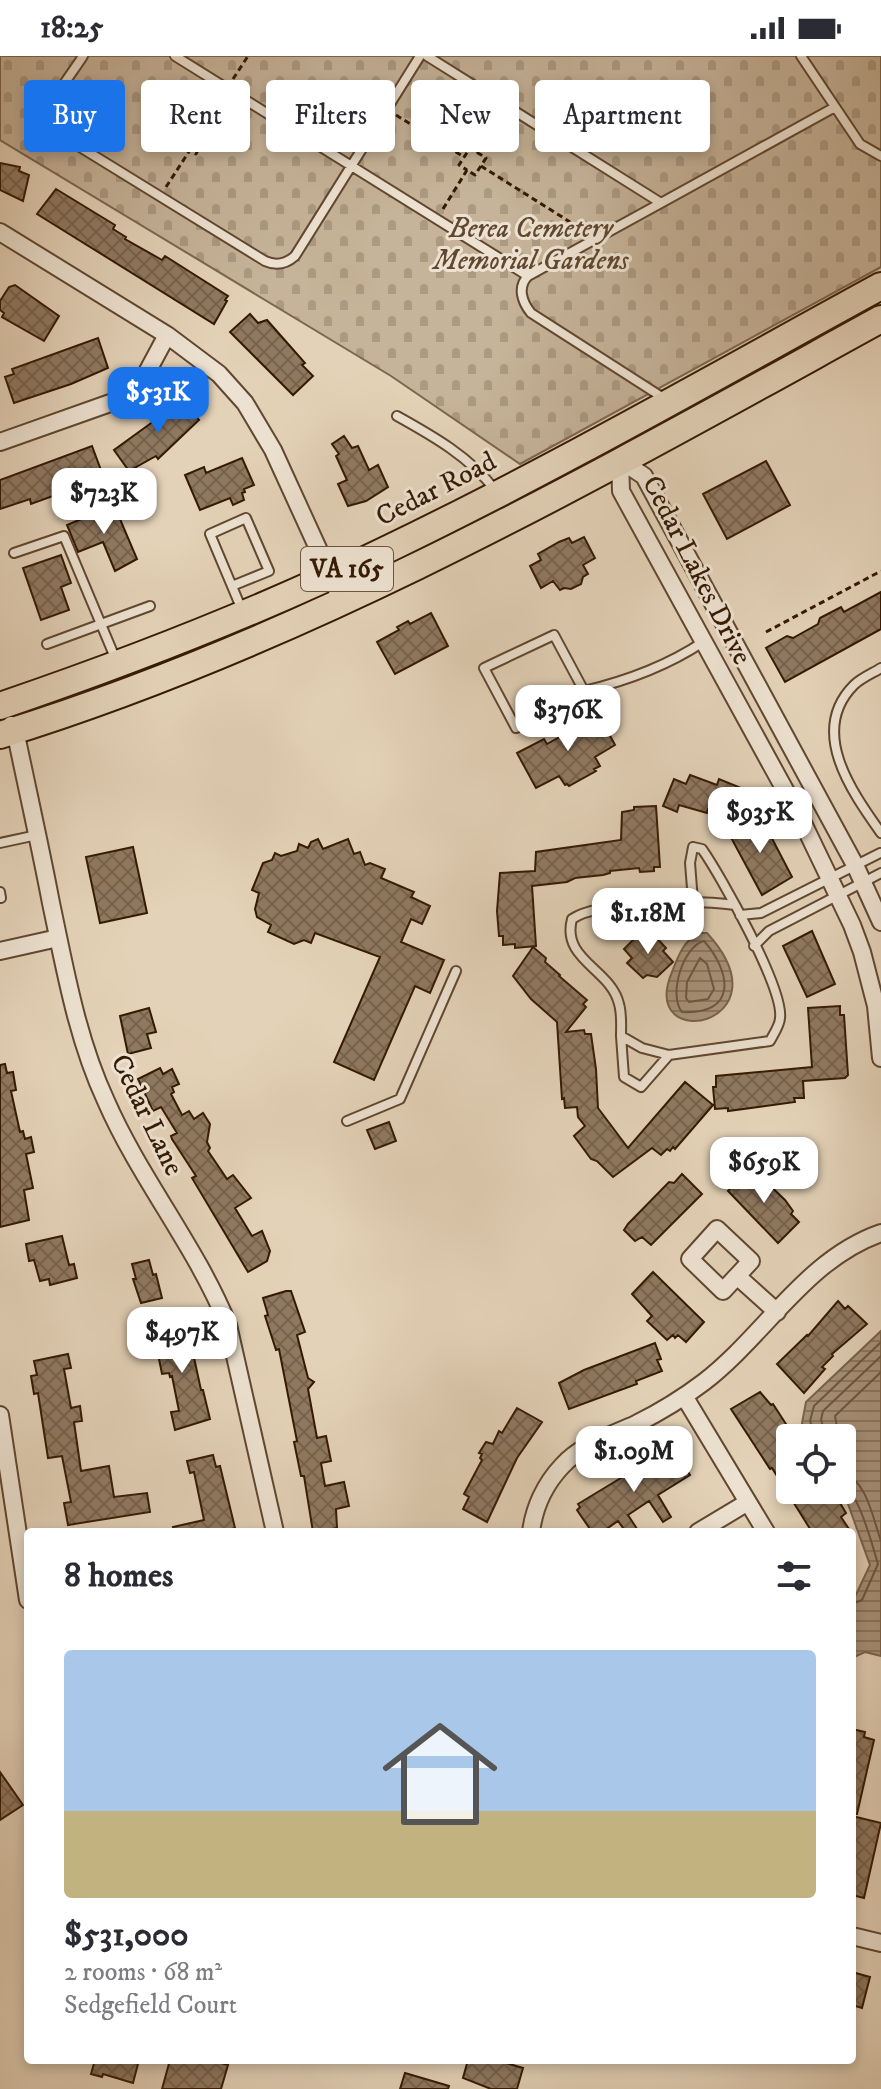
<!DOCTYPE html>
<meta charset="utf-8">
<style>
body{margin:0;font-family:"IM FELL DW Pica",serif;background:#f7f7f7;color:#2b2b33;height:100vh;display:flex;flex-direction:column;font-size:30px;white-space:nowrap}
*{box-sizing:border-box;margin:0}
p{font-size:26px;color:#7c7c81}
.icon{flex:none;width:44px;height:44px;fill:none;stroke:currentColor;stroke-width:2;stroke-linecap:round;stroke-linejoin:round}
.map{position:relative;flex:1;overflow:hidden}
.sheet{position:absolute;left:24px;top:1472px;width:832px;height:536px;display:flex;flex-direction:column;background:#fff;border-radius:8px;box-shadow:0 4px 12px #0003}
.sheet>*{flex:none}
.hud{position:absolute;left:24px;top:24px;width:834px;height:72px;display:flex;gap:16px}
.tools{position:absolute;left:776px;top:1368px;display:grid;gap:16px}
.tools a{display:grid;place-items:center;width:80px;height:80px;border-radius:8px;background:#fff;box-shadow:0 4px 12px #0003;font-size:40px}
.price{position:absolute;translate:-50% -68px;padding:0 18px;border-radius:16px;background:#fff;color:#222;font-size:26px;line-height:52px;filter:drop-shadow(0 2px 4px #0008)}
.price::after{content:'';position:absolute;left:50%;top:48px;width:24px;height:18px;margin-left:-12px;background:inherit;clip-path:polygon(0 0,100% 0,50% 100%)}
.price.current{background:#1a73e8;color:#fff}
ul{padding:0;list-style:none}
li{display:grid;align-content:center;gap:16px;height:424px;padding:0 40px}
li+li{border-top:2px solid #e1e1e2}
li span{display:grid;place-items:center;height:248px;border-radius:8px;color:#555}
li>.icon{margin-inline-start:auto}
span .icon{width:144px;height:144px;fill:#fffc;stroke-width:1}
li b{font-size:34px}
h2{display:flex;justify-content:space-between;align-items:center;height:96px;padding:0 40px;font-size:34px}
.pill{padding:0 28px;border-radius:8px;background:#fff;box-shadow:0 4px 12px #0003;font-size:28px;line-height:72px}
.pill.current{background:#1a73e8;color:#fff}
.status{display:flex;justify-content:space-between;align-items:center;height:56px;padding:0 40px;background:#fff;direction:ltr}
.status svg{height:22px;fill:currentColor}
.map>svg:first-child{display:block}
.cemetery{fill:url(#cemetery-stones);stroke:#7d664e;stroke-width:2}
.water{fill:url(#water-rules);stroke:#7a624a;stroke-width:2}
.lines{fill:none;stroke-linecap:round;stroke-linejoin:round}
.shore{stroke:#6e563e;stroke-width:2}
.building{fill:url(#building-cross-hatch);stroke:#341903;stroke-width:2}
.lane-casing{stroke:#604730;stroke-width:12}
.street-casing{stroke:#604730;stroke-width:20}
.primary-casing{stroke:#341903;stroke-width:30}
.path{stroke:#341903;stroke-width:3;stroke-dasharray:6 4;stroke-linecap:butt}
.lane{stroke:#ede2d1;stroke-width:8}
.street{stroke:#ede2d1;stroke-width:16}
.primary{stroke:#e4d2b8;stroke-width:26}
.labels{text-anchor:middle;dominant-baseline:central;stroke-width:6;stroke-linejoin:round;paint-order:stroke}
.shield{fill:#ede2d1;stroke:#6c5541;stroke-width:2}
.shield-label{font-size:26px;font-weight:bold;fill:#341903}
.park-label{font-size:28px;font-style:italic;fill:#604730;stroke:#ede2d1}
.street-label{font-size:28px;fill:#341903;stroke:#ede2d1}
</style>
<div class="status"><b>18:25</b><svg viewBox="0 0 49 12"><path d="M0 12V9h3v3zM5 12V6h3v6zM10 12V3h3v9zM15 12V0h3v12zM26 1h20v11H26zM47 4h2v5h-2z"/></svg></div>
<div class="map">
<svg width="881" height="2033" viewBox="0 0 881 2033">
<defs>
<pattern id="cemetery-stones" width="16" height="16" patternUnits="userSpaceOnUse" patternTransform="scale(2)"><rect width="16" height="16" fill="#c6b399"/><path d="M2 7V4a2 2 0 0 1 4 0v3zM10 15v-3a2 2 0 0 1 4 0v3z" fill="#ab9982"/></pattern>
<pattern id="water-rules" width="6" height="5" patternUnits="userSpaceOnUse" patternTransform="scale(2)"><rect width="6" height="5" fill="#a8937a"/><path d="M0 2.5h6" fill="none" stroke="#8a7762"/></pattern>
<pattern id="building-cross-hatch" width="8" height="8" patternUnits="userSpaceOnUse" patternTransform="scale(2)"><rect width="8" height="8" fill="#907961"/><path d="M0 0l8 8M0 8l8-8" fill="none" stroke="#76624e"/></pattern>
</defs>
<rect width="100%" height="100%" fill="#e4d2b8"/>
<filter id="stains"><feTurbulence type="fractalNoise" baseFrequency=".0025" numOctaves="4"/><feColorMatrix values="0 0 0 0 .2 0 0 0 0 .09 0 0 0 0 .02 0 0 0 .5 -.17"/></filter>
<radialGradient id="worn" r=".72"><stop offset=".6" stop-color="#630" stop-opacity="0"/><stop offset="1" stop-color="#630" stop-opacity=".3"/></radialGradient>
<path class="cemetery" d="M 0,0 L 881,0 L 881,211 L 520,408 L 391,320 L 0,84 Z"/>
<path class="water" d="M 699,877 L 707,877 C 791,969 637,1000 672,916 C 678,901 683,885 699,877 Z
M 881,1275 L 881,1600 L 865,1596 L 852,1602 L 852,1547 L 870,1509 L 848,1448 L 840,1434 L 842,1382 L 810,1382 L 802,1367 L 806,1346 Z"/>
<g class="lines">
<path class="shore" d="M 704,885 C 732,917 737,959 682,956 C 668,939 683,890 704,885 Z
M 700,902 L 707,908 L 714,933 L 708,943 L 689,946 L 686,942 L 687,926 Z
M 817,1382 L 810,1365 L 814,1350 L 881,1286
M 827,1382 L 821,1364 L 823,1355 L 881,1300
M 839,1382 L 835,1360 L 881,1316
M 842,1416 C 867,1424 873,1463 881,1485
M 842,1426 C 859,1438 872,1488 878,1508 L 862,1544 L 852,1548"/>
</g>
<path class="building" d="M 0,107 L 20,111 L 19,115 L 29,119 L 23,145 L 0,134 Z
M 56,133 L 115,169 L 113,173 L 126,181 L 125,183 L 162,204 L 165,200 L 228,240 L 225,244 L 227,245 L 214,268 L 37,158 Z
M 15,229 L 59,260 L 44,285 L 2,261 L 4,257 L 0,254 L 0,245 L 9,231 Z
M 250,258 L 258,267 L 267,264 L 305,307 L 302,309 L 313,320 L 293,339 L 230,276 Z
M 98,282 L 108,312 L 71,328 L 14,347 L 5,321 L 14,318 L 12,313 Z
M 181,340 L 199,364 L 158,403 L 156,400 L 129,415 L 114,394 L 154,365 L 155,360 Z
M 344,380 L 352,392 L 358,390 L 369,414 L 378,409 L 388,431 L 366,445 L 348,450 L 338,428 L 347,424 L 336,400 L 339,398 L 332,388 Z
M 92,390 L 102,417 L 93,420 L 94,425 L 31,448 L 30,443 L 0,453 L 0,424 Z
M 242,402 L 254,429 L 244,433 L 245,436 L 242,437 L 244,444 L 233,449 L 230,442 L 200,454 L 185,419 L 204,411 L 206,417 Z
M 766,405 L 790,449 L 727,483 L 703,438 Z
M 114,449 L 137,503 L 115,515 L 103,486 L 78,496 L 67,469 Z
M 584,481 L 595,502 L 583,509 L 588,518 L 583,521 L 581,528 L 571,533 L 564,532 L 560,534 L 553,525 L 541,532 L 530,510 L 541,504 L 538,498 L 559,486 L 569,482 L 572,487 Z
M 61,499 L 71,527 L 61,531 L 69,554 L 41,564 L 23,512 Z
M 881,536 L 881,573 L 785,626 L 766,592 L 787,580 L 793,582 L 818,568 L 820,562 L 841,551 L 844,556 Z
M 431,557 L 448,590 L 395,618 L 377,586 L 399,574 L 397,571 L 408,565 L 410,568 Z
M 596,654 L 615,689 L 595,701 L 600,710 L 594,713 L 596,715 L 569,730 L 567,728 L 565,729 L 559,720 L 536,732 L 517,697 L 544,683 L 547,688 L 572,674 L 569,669 Z
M 690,719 L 717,729 L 719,723 L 746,734 L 734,764 L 708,753 L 707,757 L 679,749 L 677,756 L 663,750 L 674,723 L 686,728 Z
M 656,750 L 660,811 L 654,811 L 654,815 L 640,816 L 639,812 L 610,815 L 610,817 L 603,819 L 575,822 L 567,826 L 532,830 L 536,890 L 515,892 L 515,888 L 503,889 L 503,880 L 499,880 L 497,855 L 500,817 L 535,815 L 536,796 L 621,784 L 622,756 L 634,754 L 634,751 Z
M 752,763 L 757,763 L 760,769 L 764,767 L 792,821 L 762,839 L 728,776 Z
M 318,783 L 323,793 L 348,783 L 354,798 L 360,796 L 365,809 L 370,807 L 385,813 L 381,822 L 414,836 L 411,841 L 430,850 L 422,868 L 411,863 L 401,886 L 444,904 L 430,937 L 415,930 L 374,1024 L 334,1006 L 380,901 L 315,877 L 311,887 L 304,884 L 294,888 L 268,876 L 271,869 L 257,861 L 255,853 L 259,837 L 252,834 L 263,807 L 272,804 L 275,797 L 281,800 L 297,795 L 299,788 L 308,792 L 311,786 Z
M 133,791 L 147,857 L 100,867 L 86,801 Z
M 812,875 L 835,928 L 807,941 L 783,890 Z
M 651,876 L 666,892 L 663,895 L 673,906 L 657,921 L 647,919 L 643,922 L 627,907 L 632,902 L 624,893 L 638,879 L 643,884 Z
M 533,891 L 546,902 L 545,906 L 560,919 L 559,920 L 587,944 L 583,948 L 586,951 L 566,976 L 584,974 L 585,978 L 591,978 L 596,1013 L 598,1052 L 628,1092 L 685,1026 L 713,1049 L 675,1093 L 673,1091 L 670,1095 L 667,1093 L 661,1099 L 652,1092 L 613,1121 L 597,1105 L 591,1103 L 574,1080 L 585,1070 L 578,1061 L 577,1051 L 565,1052 L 564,1042 L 562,1043 L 557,966 L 531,943 L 513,920 Z
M 840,950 L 840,959 L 844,959 L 848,1019 L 845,1022 L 803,1025 L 804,1042 L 794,1042 L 795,1046 L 728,1055 L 728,1052 L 715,1053 L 713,1031 L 716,1031 L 716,1020 L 812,1011 L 808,952 Z
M 149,952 L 156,976 L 147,978 L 151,992 L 128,998 L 120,960 Z
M 5,1008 L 7,1017 L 13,1016 L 16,1034 L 11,1035 L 20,1076 L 23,1075 L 25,1083 L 31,1081 L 34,1096 L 26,1098 L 33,1132 L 24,1134 L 29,1164 L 0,1171 L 0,1009 Z
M 160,1012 L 163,1018 L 172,1013 L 179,1028 L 172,1031 L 174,1036 L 171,1038 L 182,1059 L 189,1055 L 194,1063 L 203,1057 L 210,1068 L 207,1086 L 210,1092 L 208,1095 L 227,1123 L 233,1119 L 251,1142 L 235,1152 L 252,1180 L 262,1175 L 270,1195 L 267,1205 L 248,1216 L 192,1122 L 196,1120 L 172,1083 L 171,1080 L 177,1077 L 161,1051 L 153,1055 L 138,1023 Z
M 389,1066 L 396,1085 L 375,1093 L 367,1074 Z
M 747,1114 L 755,1121 L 758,1118 L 785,1144 L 793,1155 L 791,1158 L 799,1166 L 778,1187 L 728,1135 Z
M 682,1118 L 702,1138 L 651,1189 L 642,1181 L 635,1185 L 624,1174 L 628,1168 L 669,1126 L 674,1127 Z
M 62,1180 L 69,1209 L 74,1208 L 77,1222 L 50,1229 L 49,1223 L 40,1225 L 34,1204 L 29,1205 L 26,1188 Z
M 149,1204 L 153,1219 L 156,1218 L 162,1242 L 141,1247 L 133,1223 L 136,1223 L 132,1208 Z
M 653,1216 L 704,1266 L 686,1286 L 678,1279 L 675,1282 L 673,1279 L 667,1284 L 647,1265 L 652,1260 L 632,1238 Z
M 286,1235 L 291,1235 L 305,1276 L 297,1279 L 308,1322 L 314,1326 L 308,1333 L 317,1382 L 326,1380 L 331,1405 L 321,1407 L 325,1430 L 344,1426 L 349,1450 L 336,1453 L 337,1472 L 316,1476 L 313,1476 L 304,1420 L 301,1420 L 294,1386 L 297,1385 L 279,1293 L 276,1294 L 265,1260 L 268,1259 L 263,1242 Z
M 838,1245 L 845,1253 L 848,1250 L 867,1268 L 832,1298 L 833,1300 L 822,1311 L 825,1313 L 804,1337 L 777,1308 L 807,1279 L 808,1280 Z
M 180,1265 L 182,1275 L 188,1274 L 201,1334 L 203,1334 L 210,1363 L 175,1374 L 171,1356 L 179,1355 L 172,1320 L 170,1321 L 169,1317 L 162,1318 L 157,1293 L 160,1293 L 159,1286 L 162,1283 L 159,1269 Z
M 655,1287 L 661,1303 L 657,1304 L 662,1315 L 636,1325 L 637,1328 L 569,1353 L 559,1327 L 584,1314 Z
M 68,1298 L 71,1312 L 64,1313 L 71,1352 L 80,1350 L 82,1365 L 74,1366 L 81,1415 L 109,1410 L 114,1441 L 147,1437 L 150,1456 L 68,1469 L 64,1447 L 71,1446 L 62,1400 L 48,1402 L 38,1337 L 34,1338 L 31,1320 L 37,1319 L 34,1305 Z
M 760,1336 L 771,1349 L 773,1348 L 795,1382 L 790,1382 L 790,1434 L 824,1434 L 831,1446 L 837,1442 L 846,1457 L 841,1461 L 851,1476 L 812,1476 L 772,1412 L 770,1413 L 731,1353 Z
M 517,1352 L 542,1366 L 517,1402 L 487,1466 L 463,1453 L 469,1441 L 464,1438 L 482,1404 L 480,1402 L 482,1398 L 479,1397 L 486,1386 L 493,1388 L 499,1375 L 502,1377 Z
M 672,1391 L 690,1419 L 658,1439 L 671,1461 L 663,1466 L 649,1445 L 628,1459 L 639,1476 L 626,1476 L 618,1465 L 602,1476 L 592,1476 L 577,1454 L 580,1451 L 578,1448 Z
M 213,1399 L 216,1411 L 220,1410 L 235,1472 L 232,1473 L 232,1476 L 174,1476 L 173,1471 L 204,1464 L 194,1416 L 190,1417 L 187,1405 Z
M 852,1673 L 865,1676 L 864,1681 L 874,1684 L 857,1758 L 852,1758 Z
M 0,1716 L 23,1749 L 0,1764 Z
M 852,1760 L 881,1767 L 864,1842 L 852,1839 Z
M 852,1916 L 870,1921 L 862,1952 L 852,1949 Z
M 95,2004 L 139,2004 L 133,2027 L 103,2018 L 102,2021 L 91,2018 Z
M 170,2004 L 210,2004 L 228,2009 L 221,2033 L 162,2033 Z
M 468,2004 L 506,2004 L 506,2007 L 523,2012 L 517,2033 L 491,2033 L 463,2022 Z
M 405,2017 L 449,2030 L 448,2033 L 400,2033 Z"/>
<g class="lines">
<g class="lane-casing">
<path id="lane" d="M 83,0 C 71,20 40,52 54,75 L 265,205 C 276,210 286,208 295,200 L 420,0
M 175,0 L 528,220
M 427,0 L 661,147 L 835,51
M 801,0 L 860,88 L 881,100
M 661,147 L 528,220 C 517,231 522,246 531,257 L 665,343
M 397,360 C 433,380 470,401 495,434
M 14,497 L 64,480 L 116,604
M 232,530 L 269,515 L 246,462 L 210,478 L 242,554
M 554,579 L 584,635 L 554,659 L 516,672 L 484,612 Z
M 47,588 L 150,550
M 881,612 C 873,617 861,622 854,629 C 808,675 852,736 881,777
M 584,635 C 626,625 667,610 703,586
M 0,787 L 37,779
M 0,836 L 1,842
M 693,845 L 690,807 L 693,791 L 702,793 C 721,820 784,933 780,962 C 780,969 773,979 770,985 L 669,999 L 642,992 L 621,980 C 621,970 622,958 619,948 C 611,913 561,904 572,863 C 600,844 700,844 735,849
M 740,859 L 761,857 L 880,797
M 754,890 L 769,875 L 881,817
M 621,980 L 624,1021 L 641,1031 L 669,999
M 347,1065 L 400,1043 L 456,915"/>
</g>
<g class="street-casing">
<path id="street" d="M 0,176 L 167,279 L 219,318 L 245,347 L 273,394 L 342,545
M 0,386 L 113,346 L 145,320 L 167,279
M 620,404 L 621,435 L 802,765 L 852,869 L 862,896 L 876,950 L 881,1002
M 620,404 L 644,420 L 855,809 L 881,866
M 11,669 L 15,674 C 27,732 40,789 51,847 C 65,913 77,983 106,1045 C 140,1123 196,1190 228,1269 L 275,1476
M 0,895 L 58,882
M 737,1220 L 751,1205 L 717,1173 L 690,1203 L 723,1235 L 737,1220 L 777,1256
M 684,1340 L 766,1476
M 0,1359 L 28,1544
M 531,1476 C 534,1452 545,1428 562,1410 C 582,1388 610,1380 636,1368 C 660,1356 683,1342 704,1326 C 765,1279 806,1203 881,1177
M 698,1476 L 748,1446
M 852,1880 L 881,1887"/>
</g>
<g class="primary-casing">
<path id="primary" d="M 0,650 C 132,605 263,554 388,493 C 556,412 718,319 881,230
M 0,679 C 311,583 597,419 881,263"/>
</g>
<path class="path" d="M 233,23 L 248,0
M 396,59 L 464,101
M 197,81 L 220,43
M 477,97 L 500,59
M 481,110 L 586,176
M 166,131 L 190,94 L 196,98 L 203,85 L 192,78 L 184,91 L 190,94
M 443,153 L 467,114 L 475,119 L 486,102 L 470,92 L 459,109 L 467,114
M 766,576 L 881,515"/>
<use href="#lane" class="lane"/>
<use href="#street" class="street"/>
<use href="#primary" class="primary"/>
</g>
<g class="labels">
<rect class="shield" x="301" y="491" width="92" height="44" rx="6"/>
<g class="shield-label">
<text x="347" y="513">VA 165</text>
</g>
<g class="park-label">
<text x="531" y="172">Berea Cemetery<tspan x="531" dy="32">Memorial Gardens</tspan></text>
</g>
<g class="street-label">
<text transform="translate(436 433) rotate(-27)">Cedar Road</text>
<text transform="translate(697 514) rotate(63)">Cedar Lakes Drive</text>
<text transform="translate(147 1059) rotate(64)">Cedar Lane</text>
</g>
</g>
<rect width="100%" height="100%" filter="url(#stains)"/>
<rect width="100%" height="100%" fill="url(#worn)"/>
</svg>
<div class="tools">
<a><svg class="icon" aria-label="locate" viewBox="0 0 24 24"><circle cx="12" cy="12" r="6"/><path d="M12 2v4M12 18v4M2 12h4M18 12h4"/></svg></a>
</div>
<b class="price current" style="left:158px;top:379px">$531K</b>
<b class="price" style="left:104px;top:480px">$723K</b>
<b class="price" style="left:568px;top:697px">$376K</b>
<b class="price" style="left:760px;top:799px">$935K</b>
<b class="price" style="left:648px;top:900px">$1.18M</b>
<b class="price" style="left:764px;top:1149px">$659K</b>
<b class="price" style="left:182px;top:1319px">$497K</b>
<b class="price" style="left:634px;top:1438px">$1.09M</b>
<div class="hud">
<a class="pill current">Buy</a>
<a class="pill">Rent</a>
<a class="pill">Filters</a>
<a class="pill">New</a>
<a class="pill">Apartment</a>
</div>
<section class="sheet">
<h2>8 homes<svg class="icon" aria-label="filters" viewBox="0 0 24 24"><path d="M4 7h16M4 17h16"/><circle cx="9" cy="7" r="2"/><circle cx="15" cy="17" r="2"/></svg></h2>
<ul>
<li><span style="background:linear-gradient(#a9c7e8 65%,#c2b280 0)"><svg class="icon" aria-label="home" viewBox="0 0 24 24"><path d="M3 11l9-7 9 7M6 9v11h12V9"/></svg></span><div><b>$531,000</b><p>2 rooms · 68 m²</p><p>Sedgefield Court</p></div></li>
</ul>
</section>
</div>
